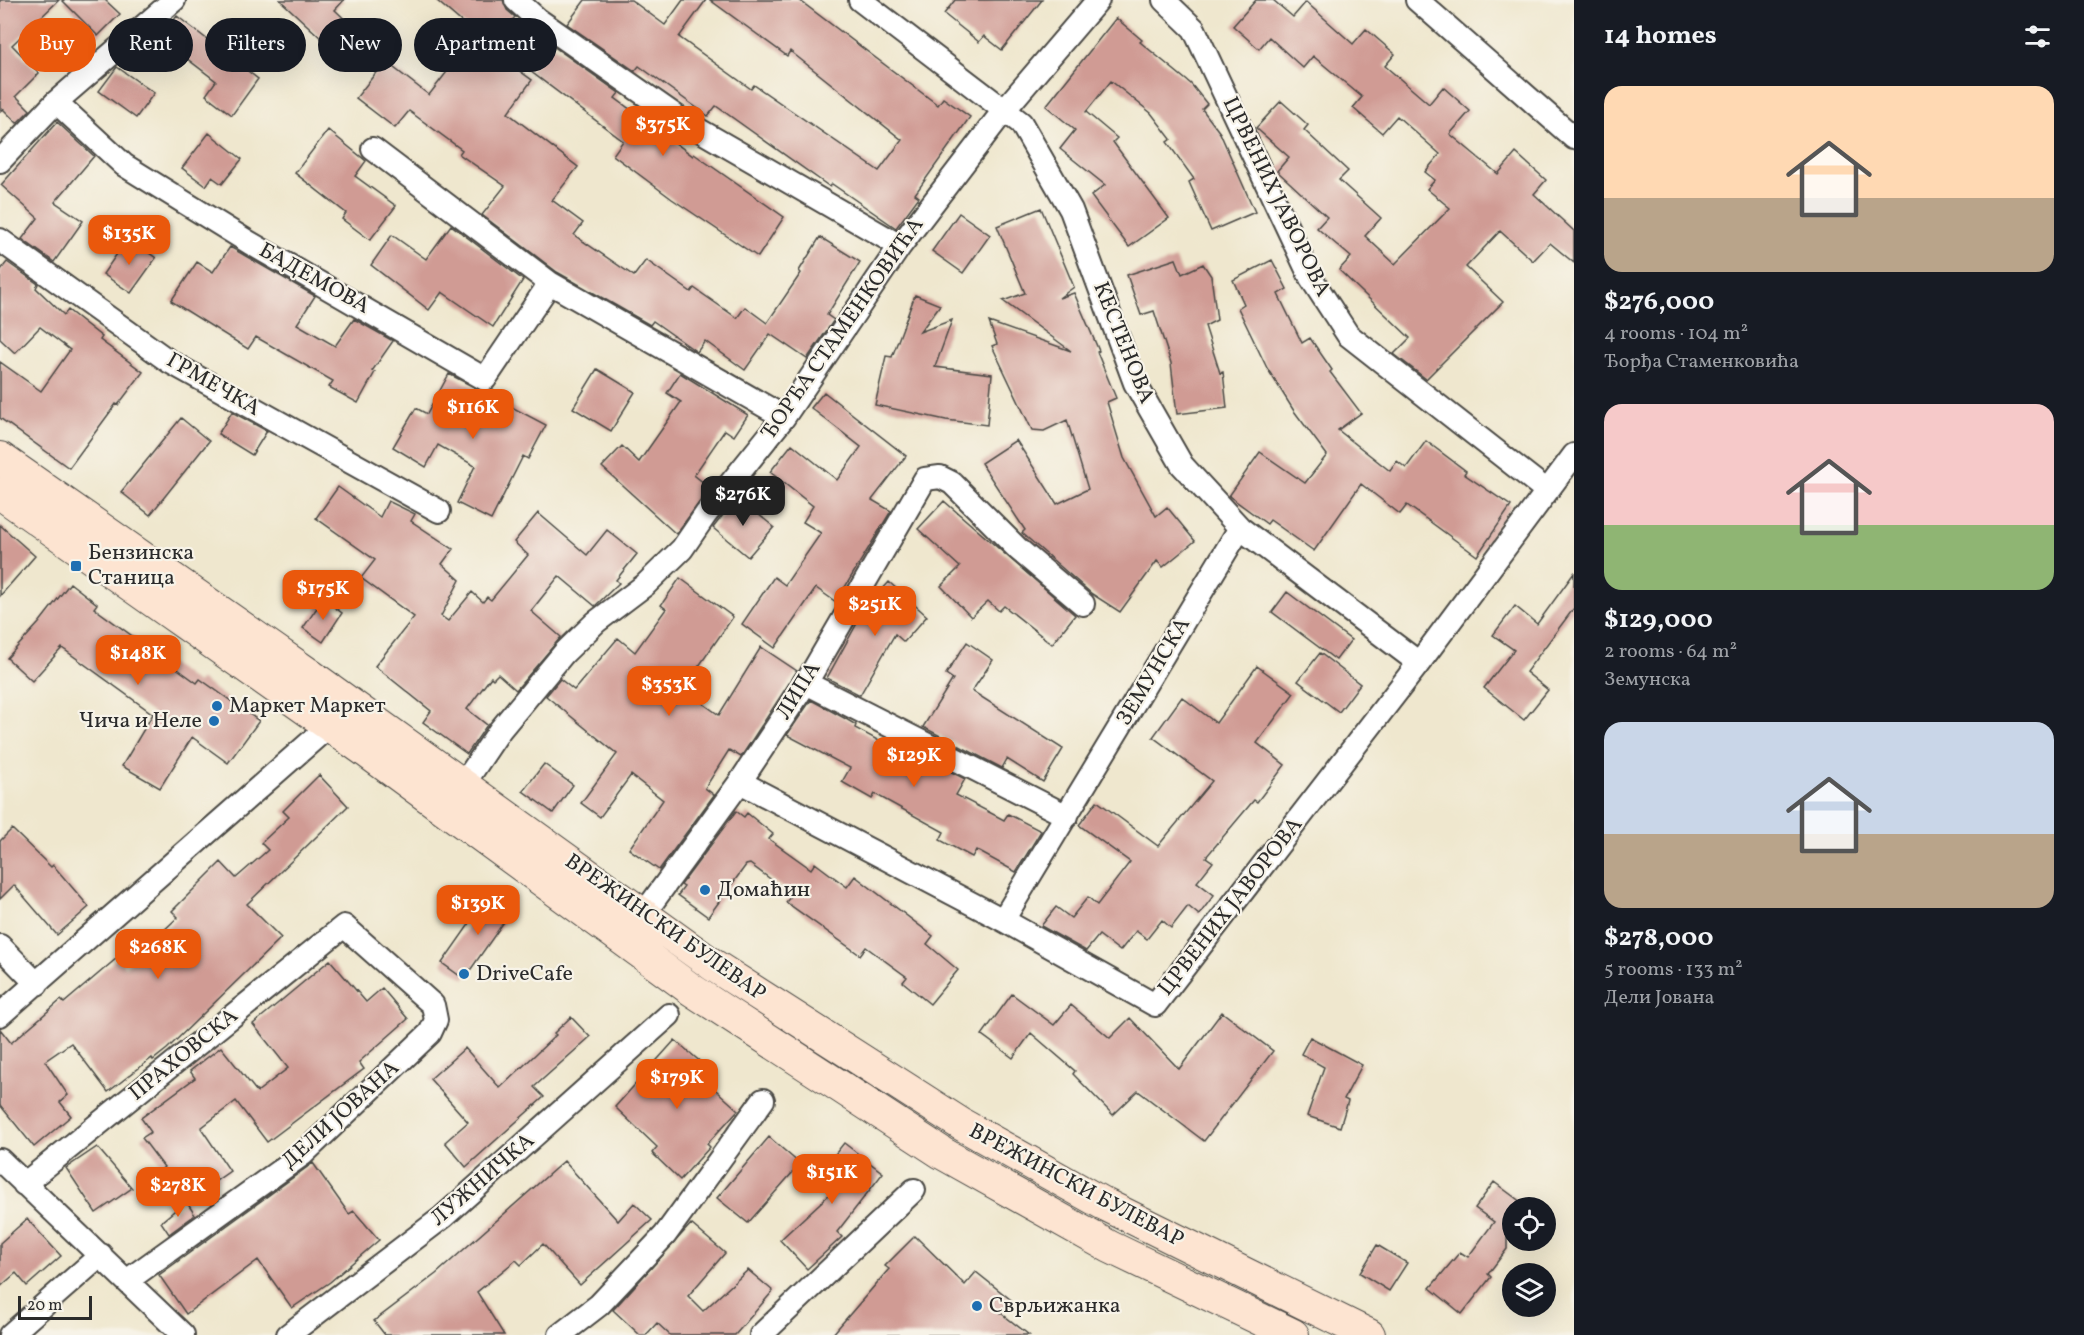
<!DOCTYPE html>
<meta charset="utf-8">
<style>
body{margin:0;font-family:Vollkorn,serif;background:#242831;color:#f1f3f6;height:100vh;display:flex;flex-direction:column;font-size:22px;white-space:nowrap}
*{box-sizing:border-box;margin:0}
p{font-size:20px;color:#9ea1a6}
.icon{flex:none;width:33px;height:33px;fill:none;stroke:currentColor;stroke-width:2;stroke-linecap:round;stroke-linejoin:round}
.map{position:relative;flex:1;overflow:hidden}
.drawer{display:flex;flex-direction:column;background:#171b24;width:510px}
.drawer>*{flex:none}
.banner{position:absolute;left:18px;top:18px;width:570px;height:54px;display:flex;gap:12px}
.buttons{position:absolute;left:1502px;top:1197px;display:grid;gap:12px}
.buttons a{display:grid;place-items:center;width:54px;height:54px;border-radius:50%;background:#171b24;box-shadow:0 6px 24px #0002;font-size:30px}
.scale{position:absolute;left:18px;bottom:15px;width:74px;box-sizing:border-box;padding-left:6px;border:3px solid #2b2b2b;border-top:0;font-size:16px;line-height:21px;white-space:nowrap;color:#2b2b2b;-webkit-text-stroke:4px #f7f3e8;paint-order:stroke}
.price{position:absolute;translate:-50% -51px;padding:0 14px;border-radius:12px;background:#ea580c;color:#fff;font-size:20px;line-height:39px;filter:drop-shadow(0 2px 3px #0008)}
.price::after{content:'';position:absolute;left:50%;top:36px;width:18px;height:14px;margin-left:-9px;background:inherit;clip-path:polygon(0 0,100% 0,50% 100%)}
.price.on{background:#222;color:#fff}
ul{padding:0;list-style:none}
li{display:grid;align-content:center;gap:12px;height:318px;padding:0 30px}
li span{display:grid;place-items:center;height:186px;border-radius:18px;color:#555}
li>.icon{margin-inline-start:auto}
span .icon{width:108px;height:108px;fill:#fffc;stroke-width:1}
li b{font-size:26px}
h2{display:flex;justify-content:space-between;align-items:center;height:72px;padding:0 30px;font-size:26px}
.tag{padding:0 21px;border-radius:27px;background:#171b24;box-shadow:0 6px 24px #0002;font-size:21px;line-height:54px}
.tag.on{background:#ea580c;color:#fff}
main{display:flex;flex:1;min-height:0}
.map>svg:first-child{display:block}
.building{fill:#d09b94}
.lines{fill:none;stroke-linecap:round;stroke-linejoin:round}
.street-casing{stroke:#484743;stroke-width:26}
.secondary-casing{stroke:#484743;stroke-width:34}
.street{stroke:#fff;stroke-width:22}
.secondary{stroke:#fde4d1;stroke-width:32}
.poi-dot{fill:#1f6fb2;stroke:#f7f3e8;stroke-width:2}
.labels{text-anchor:middle;dominant-baseline:central;stroke-width:4.5;stroke-linejoin:round;paint-order:stroke}
.street-label{font-size:22px;fill:#2b2b2b;stroke:#f7f3e8}
.poi-label{font-size:22px;fill:#2b2b2b;stroke:#f7f3e8;text-anchor:start}
</style>
<main>
<div class="map">
<svg width="1574" height="1335" viewBox="0 0 1574 1335">
<rect width="100%" height="100%" fill="#f7f3e8"/>
<filter id="ink" filterUnits="userSpaceOnUse"><feTurbulence type="fractalNoise" baseFrequency=".0167" numOctaves="2"/><feDisplacementMap in="SourceGraphic" scale="12" xChannelSelector="R" yChannelSelector="G"/><feConvolveMatrix kernelMatrix="1 2 1 2 8 2 1 2 1" color-interpolation-filters="sRGB"/></filter>
<filter id="wash" filterUnits="userSpaceOnUse"><feTurbulence type="fractalNoise" baseFrequency=".008" numOctaves="4" result="noise"/><feDisplacementMap in="SourceGraphic" scale="24" xChannelSelector="R" yChannelSelector="G"/><feGaussianBlur stdDeviation="1.35" result="paint"/><feColorMatrix in="noise" values="0 0 0 0 0 0 0 0 0 0 0 0 0 0 0 0 0 1.4 0 .05"/><feComposite in="paint" operator="in"/></filter>
<g filter="url(#wash)">
<rect width="100%" height="100%" fill="#efe7ce"/>
<g id="blocks">
<path class="building" d="M 0,0 L 59,0 L 12,45 L 39,73 L 16,96 L 30,110 L 17,123 L 3,109 L 0,111 Z
M 62,0 L 105,0 L 120,14 L 98,36 Z
M 280,0 L 344,0 L 335,10 L 355,29 L 335,51 Z
M 436,0 L 503,0 L 507,10 L 515,17 L 488,48 L 532,80 L 508,113 L 578,167 L 552,200 L 583,223 L 574,235 L 634,276 L 646,260 L 691,292 L 694,288 L 737,318 L 745,307 L 767,323 L 801,273 L 799,271 L 820,237 L 860,262 L 827,315 L 834,320 L 807,359 L 770,334 L 745,370 L 705,341 L 697,352 L 653,321 L 650,325 L 557,272 L 482,215 L 505,186 L 459,154 L 462,150 L 409,111 L 395,128 L 356,98 L 385,61 L 429,95 L 457,59 L 454,57 L 472,31 Z
M 585,0 L 631,0 L 665,25 L 683,0 L 706,0 L 679,37 L 751,89 L 754,85 L 879,171 L 902,140 L 790,51 L 787,56 L 710,0 L 799,0 L 938,105 L 943,98 L 970,117 L 915,194 L 919,197 L 896,228 L 832,184 L 830,187 L 716,106 L 708,116 L 639,66 L 635,71 L 567,24 Z
M 955,0 L 1042,0 L 1002,50 L 984,36 L 979,42 L 944,14 Z
M 1256,0 L 1273,0 L 1293,17 L 1306,2 L 1353,44 L 1366,29 L 1395,54 L 1385,66 L 1429,104 L 1443,87 L 1470,111 L 1450,134 L 1498,174 L 1516,153 L 1546,180 L 1534,194 L 1574,231 L 1574,263 L 1550,243 L 1533,261 L 1500,231 L 1466,267 L 1503,302 L 1426,379 L 1394,354 L 1410,338 L 1339,270 L 1351,257 L 1317,228 L 1327,217 L 1277,171 L 1289,157 L 1256,128 L 1281,101 L 1308,125 L 1304,130 L 1348,171 L 1339,180 L 1381,218 L 1365,236 L 1395,264 L 1450,208 L 1427,189 L 1435,180 L 1425,172 L 1440,154 L 1397,116 L 1382,133 L 1353,108 L 1362,97 L 1313,56 L 1303,68 L 1269,37 L 1259,49 L 1233,26 Z
M 177,16 L 258,79 L 232,115 L 206,95 L 216,81 L 160,38 Z
M 1116,18 L 1142,40 L 1140,42 L 1191,84 L 1207,104 L 1202,109 L 1220,133 L 1255,212 L 1211,231 L 1189,182 L 1194,179 L 1167,142 L 1171,139 L 1151,113 L 1111,81 L 1086,112 L 1117,138 L 1113,142 L 1169,218 L 1129,247 L 1091,196 L 1105,185 L 1060,149 L 1075,130 L 1046,106 Z
M 550,44 L 619,93 L 615,98 L 693,156 L 694,154 L 784,217 L 758,257 L 672,199 L 613,155 L 623,141 L 530,71 Z
M 117,67 L 154,93 L 136,118 L 99,91 Z
M 57,122 L 94,156 L 55,202 L 83,221 L 54,262 L 22,239 L 38,218 L 1,185 Z
M 328,130 L 366,161 L 355,176 L 396,206 L 370,240 L 342,219 L 346,213 L 295,173 Z
M 209,133 L 242,159 L 222,184 L 212,177 L 206,186 L 182,168 Z
M 1041,208 L 1074,287 L 1059,298 L 1074,293 L 1099,351 L 1097,352 L 1116,398 L 1107,402 L 1124,458 L 1156,516 L 1167,507 L 1195,541 L 1163,567 L 1157,561 L 1120,612 L 1092,594 L 1022,533 L 1025,530 L 981,463 L 1016,440 L 1057,504 L 1088,489 L 1067,420 L 1044,431 L 1032,430 L 992,346 L 997,344 L 989,322 L 1071,351 L 1003,301 L 1025,293 L 997,226 Z
M 959,213 L 990,235 L 963,273 L 932,251 Z
M 451,225 L 523,280 L 493,327 L 442,292 L 429,310 L 371,265 L 392,235 L 426,259 Z
M 128,238 L 156,258 L 131,293 L 103,274 Z
M 230,247 L 315,296 L 297,324 L 335,346 L 354,319 L 393,341 L 372,371 L 375,372 L 358,403 L 329,387 L 333,381 L 256,337 L 248,349 L 171,301 L 197,262 L 213,272 Z
M 1176,259 L 1182,274 L 1203,264 L 1211,276 L 1217,320 L 1205,326 L 1220,373 L 1223,372 L 1227,408 L 1177,414 L 1171,363 L 1154,311 L 1141,315 L 1127,275 Z
M 1272,260 L 1287,289 L 1278,294 L 1302,343 L 1310,338 L 1332,370 L 1330,372 L 1361,413 L 1338,430 L 1390,471 L 1397,461 L 1406,468 L 1426,441 L 1466,471 L 1464,474 L 1511,506 L 1477,556 L 1407,505 L 1400,514 L 1361,484 L 1314,551 L 1270,520 L 1267,524 L 1229,496 L 1260,452 L 1305,483 L 1327,455 L 1294,411 L 1267,368 L 1238,308 L 1244,304 L 1233,280 Z
M 7,262 L 38,284 L 36,288 L 64,315 L 68,310 L 102,337 L 100,340 L 143,372 L 118,405 L 116,404 L 69,468 L 0,418 L 0,362 L 41,391 L 70,350 L 40,327 L 15,353 L 0,339 L 0,271 Z
M 915,295 L 940,305 L 920,332 L 952,320 L 935,367 L 992,374 L 987,425 L 946,420 L 875,405 L 886,356 L 892,357 Z
M 597,369 L 635,392 L 611,431 L 573,408 Z
M 680,373 L 748,415 L 734,436 L 725,430 L 694,475 L 710,488 L 676,534 L 602,467 L 622,446 L 639,462 L 681,402 L 667,393 Z
M 449,374 L 546,425 L 528,459 L 523,456 L 491,520 L 457,503 L 475,466 L 438,445 L 426,467 L 393,447 L 416,408 L 427,414 Z
M 824,392 L 906,456 L 872,500 L 891,511 L 836,602 L 816,588 L 775,648 L 742,624 L 774,577 L 785,585 L 821,533 L 803,522 L 813,506 L 770,472 L 792,444 L 837,480 L 861,447 L 811,408 Z
M 232,412 L 267,431 L 252,455 L 218,434 Z
M 181,418 L 209,441 L 150,515 L 121,492 Z
M 338,487 L 380,517 L 388,501 L 415,514 L 411,521 L 453,549 L 442,564 L 460,580 L 441,616 L 448,621 L 472,592 L 483,602 L 487,597 L 491,600 L 528,555 L 514,542 L 538,513 L 587,555 L 607,530 L 637,554 L 616,580 L 619,583 L 595,606 L 559,576 L 531,611 L 561,637 L 516,690 L 498,674 L 493,679 L 491,677 L 467,709 L 487,725 L 467,754 L 423,722 L 431,711 L 375,666 L 414,617 L 361,578 L 375,560 L 316,518 Z
M 737,497 L 774,527 L 748,557 L 713,528 Z
M 944,501 L 1075,615 L 1052,644 L 1004,606 L 999,611 L 988,601 L 971,617 L 941,586 L 960,567 L 918,529 Z
M 0,525 L 35,556 L 0,596 Z
M 1574,573 L 1574,608 L 1526,672 L 1548,690 L 1524,720 L 1484,688 L 1514,650 L 1493,635 L 1515,606 L 1537,624 Z
M 680,578 L 733,617 L 683,689 L 719,715 L 761,647 L 797,671 L 741,757 L 729,750 L 705,788 L 714,795 L 659,870 L 629,849 L 663,800 L 631,775 L 600,817 L 581,803 L 617,754 L 546,696 L 560,679 L 574,690 L 618,638 L 635,652 L 666,609 L 661,605 Z
M 889,582 L 927,616 L 904,642 L 895,634 L 860,695 L 827,678 L 865,609 Z
M 70,583 L 97,604 L 94,608 L 197,683 L 200,679 L 259,721 L 228,763 L 192,737 L 160,788 L 122,766 L 153,714 L 62,648 L 32,681 L 7,658 L 39,623 Z
M 1287,592 L 1351,640 L 1336,660 L 1272,612 Z
M 323,599 L 342,613 L 323,642 L 303,628 Z
M 967,642 L 993,660 L 972,691 L 1063,749 L 1043,782 L 1007,759 L 1002,768 L 923,727 L 953,679 L 946,674 Z
M 1320,653 L 1360,684 L 1339,712 L 1298,681 Z
M 1257,666 L 1294,693 L 1257,743 L 1285,765 L 1257,802 L 1254,800 L 1206,857 L 1213,862 L 1197,882 L 1214,895 L 1199,915 L 1188,906 L 1171,928 L 1162,920 L 1147,939 L 1136,931 L 1120,951 L 1099,935 L 1086,951 L 1041,926 L 1056,907 L 1071,918 L 1088,897 L 1097,905 L 1130,862 L 1079,825 L 1097,801 L 1158,846 L 1212,781 L 1153,737 L 1182,697 L 1216,723 Z
M 811,700 L 846,719 L 856,725 L 855,728 L 905,755 L 908,750 L 965,779 L 956,795 L 1004,820 L 1008,814 L 1041,831 L 1016,872 L 976,850 L 972,857 L 940,840 L 944,832 L 875,794 L 872,799 L 842,782 L 850,768 L 787,735 Z
M 544,764 L 573,785 L 553,813 L 523,791 Z
M 319,775 L 348,806 L 247,904 L 281,938 L 167,1049 L 153,1060 L 152,1058 L 108,1092 L 71,1043 L 45,1061 L 68,1095 L 60,1102 L 71,1116 L 34,1147 L 0,1105 L 0,1029 L 11,1043 L 61,1000 L 64,1003 L 117,958 L 125,967 L 178,917 L 172,911 L 221,862 L 236,878 L 268,850 L 261,843 L 289,817 L 283,811 Z
M 736,811 L 744,817 L 747,813 L 773,834 L 769,839 L 811,869 L 815,863 L 847,887 L 855,876 L 933,936 L 927,944 L 958,970 L 930,1004 L 903,982 L 907,977 L 866,947 L 860,955 L 786,902 L 792,895 L 750,864 L 746,865 L 708,917 L 678,895 L 684,887 L 681,885 Z
M 12,829 L 51,867 L 53,865 L 89,907 L 57,935 L 14,885 L 0,899 L 0,841 Z
M 491,893 L 513,909 L 464,979 L 442,963 Z
M 330,960 L 366,1002 L 382,988 L 408,1019 L 359,1062 L 364,1069 L 267,1142 L 236,1101 L 201,1128 L 230,1171 L 187,1201 L 162,1169 L 164,1167 L 142,1138 L 151,1132 L 141,1118 L 195,1078 L 190,1071 L 221,1047 L 257,1092 L 288,1068 L 253,1024 Z
M 1012,994 L 1054,1025 L 1071,1005 L 1110,1038 L 1130,1018 L 1179,1069 L 1222,1012 L 1273,1051 L 1204,1141 L 1138,1091 L 1113,1115 L 1073,1074 L 1075,1071 L 1031,1033 L 1013,1058 L 982,1035 Z
M 571,1017 L 590,1037 L 534,1087 L 544,1097 L 466,1167 L 445,1142 L 468,1122 L 430,1079 L 465,1048 L 500,1088 L 556,1035 L 554,1033 Z
M 1310,1037 L 1362,1065 L 1344,1099 L 1348,1101 L 1340,1127 L 1307,1116 L 1324,1067 L 1301,1054 Z
M 675,1040 L 703,1064 L 696,1072 L 738,1110 L 707,1144 L 710,1147 L 680,1180 L 652,1153 L 657,1147 L 615,1107 Z
M 769,1137 L 800,1164 L 748,1223 L 717,1198 Z
M 844,1143 L 883,1173 L 837,1232 L 842,1237 L 807,1269 L 780,1240 L 833,1191 L 816,1178 Z
M 97,1147 L 132,1188 L 96,1213 L 66,1168 Z
M 564,1161 L 618,1221 L 634,1203 L 652,1220 L 580,1285 L 543,1244 L 521,1265 L 516,1260 L 477,1292 L 504,1335 L 385,1335 L 374,1321 L 436,1274 Z
M 313,1163 L 349,1214 L 354,1211 L 379,1240 L 330,1282 L 292,1308 L 258,1260 L 186,1314 L 159,1275 Z
M 1494,1182 L 1529,1208 L 1512,1208 L 1512,1235 L 1507,1232 L 1507,1249 L 1488,1274 L 1491,1277 L 1462,1314 L 1430,1288 L 1460,1252 L 1468,1257 L 1494,1222 L 1475,1208 Z
M 186,1201 L 195,1215 L 169,1234 L 161,1222 Z
M 27,1219 L 61,1256 L 27,1286 L 16,1273 L 0,1287 L 0,1243 Z
M 691,1224 L 725,1253 L 688,1296 L 703,1311 L 748,1270 L 773,1291 L 735,1335 L 670,1335 L 657,1323 L 646,1335 L 640,1335 L 613,1310 Z
M 915,1236 L 965,1285 L 976,1272 L 1011,1300 L 1001,1313 L 1029,1335 L 832,1335 L 889,1269 L 885,1266 Z
M 1377,1245 L 1407,1263 L 1389,1291 L 1360,1273 Z"/>
</g>
</g>
<g filter="url(#ink)">
<use href="#blocks" fill-opacity="0" stroke="#484743" stroke-width="1.5"/>
<g class="lines">
<g class="street-casing">
<path id="street" d="M 516,0 L 537,19 L 680,119 L 900,246
M 860,0 L 1021,123 L 1071,210 L 1135,383 L 1182,465 L 1240,528 L 1419,663
M 1164,0 L 1194,29 L 1311,278 L 1348,335 L 1547,491
M 1417,0 L 1574,138
M 56,102 L 124,165 L 250,243 L 485,379 L 550,283
M 373,149 L 550,283 L 784,417
M 0,161 L 56,102 L 174,0
M 0,240 L 170,362 L 439,511
M 806,683 L 1067,816
M 740,782 L 1003,920 L 1155,1005 L 1419,663 L 1574,455
M 463,785 L 500,730 L 564,653 L 596,622 L 645,585 L 682,549 L 706,514 L 784,417 L 900,246 L 1005,109 L 1098,0
M 643,915 L 740,782 L 806,683 L 925,479 L 940,477 L 952,483 L 1018,549 L 1083,604
M 1003,920 L 1240,528
M 0,946 L 37,984
M 0,1015 L 330,725
M 0,1160 L 183,1335
M 24,1184 L 344,926 L 433,1005 L 436,1020 L 430,1033 L 303,1154 L 128,1280
M 10,1335 L 101,1255
M 288,1335 L 443,1217 L 669,1015
M 560,1335 L 599,1305 L 665,1235 L 763,1100
M 761,1335 L 914,1190"/>
</g>
<g class="secondary-casing">
<path id="secondary" d="M 0,458 L 310,675 L 713,965 L 961,1124 L 1104,1204 L 1369,1335
M 0,493 L 363,749 L 692,990 L 942,1153 L 1110,1247 L 1293,1335"/>
</g>
<use href="#street" class="street"/>
<use href="#secondary" class="secondary"/>
</g>
</g>
<g class="poi-dot">
<rect x="70" y="560" width="12" height="12" rx="3"/>
<circle cx="217" cy="706" r="6"/>
<circle cx="214" cy="721" r="6"/>
<circle cx="705" cy="890" r="6"/>
<circle cx="464" cy="974" r="6"/>
<circle cx="977" cy="1306" r="6"/>
</g>
<g class="labels">
<g class="street-label">
<text transform="translate(1276 197) rotate(64)">ЦРВЕНИХ ЈАВОРОВА</text>
<text transform="translate(314 279) rotate(29)">БАДЕМОВА</text>
<text transform="translate(843 329) rotate(-55)">ЂОРЂА СТАМЕНКОВИЋА</text>
<text transform="translate(1123 343) rotate(68)">КЕСТЕНОВА</text>
<text transform="translate(213 385) rotate(30)">ГРМЕЧКА</text>
<text transform="translate(1154 672) rotate(-59)">ЗЕМУНСКА</text>
<text transform="translate(799 691) rotate(-58)">ЛИПА</text>
<text transform="translate(1231 907) rotate(-52)">ЦРВЕНИХ ЈАВОРОВА</text>
<text transform="translate(665 928) rotate(35)">ВРЕЖИНСКИ БУЛЕВАР</text>
<text transform="translate(184 1055) rotate(-39)">ПРАХОВСКА</text>
<text transform="translate(341 1115) rotate(-42)">ДЕЛИ ЈОВАНА</text>
<text transform="translate(483 1180) rotate(-41)">ЛУЖНИЧКА</text>
<text transform="translate(1076 1186) rotate(28)">ВРЕЖИНСКИ БУЛЕВАР</text>
</g>
<g class="poi-label">
<text x="88" y="553">Бензинска<tspan x="88" dy="25">Станица</tspan></text>
<text x="229" y="706">Маркет Маркет</text>
<text x="202" y="721" text-anchor="end">Чича и Неле</text>
<text x="717" y="890">Домаћин</text>
<text x="476" y="974">DriveCafe</text>
<text x="989" y="1306">Сврљижанка</text>
</g>
</g>
</svg>
<div class="buttons">
<a><svg class="icon" aria-label="locate" viewBox="0 0 24 24"><circle cx="12" cy="12" r="6"/><path d="M12 2v4M12 18v4M2 12h4M18 12h4"/></svg></a>
<a><svg class="icon" aria-label="layers" viewBox="0 0 24 24"><path d="M12 4l9 5-9 5-9-5zM3 14l9 5 9-5"/></svg></a>
</div>
<div class="scale">20 m</div>
<b class="price" style="left:663px;top:157px">$375K</b>
<b class="price" style="left:129px;top:266px">$135K</b>
<b class="price" style="left:473px;top:440px">$116K</b>
<b class="price on" style="left:743px;top:527px">$276K</b>
<b class="price" style="left:323px;top:621px">$175K</b>
<b class="price" style="left:875px;top:637px">$251K</b>
<b class="price" style="left:138px;top:686px">$148K</b>
<b class="price" style="left:669px;top:717px">$353K</b>
<b class="price" style="left:914px;top:788px">$129K</b>
<b class="price" style="left:478px;top:936px">$139K</b>
<b class="price" style="left:158px;top:980px">$268K</b>
<b class="price" style="left:677px;top:1110px">$179K</b>
<b class="price" style="left:832px;top:1205px">$151K</b>
<b class="price" style="left:178px;top:1218px">$278K</b>
<div class="banner">
<a class="tag on">Buy</a>
<a class="tag">Rent</a>
<a class="tag">Filters</a>
<a class="tag">New</a>
<a class="tag">Apartment</a>
</div>
</div>
<section class="drawer">
<h2>14 homes<svg class="icon" aria-label="filters" viewBox="0 0 24 24"><path d="M4 7h16M4 17h16"/><circle cx="9" cy="7" r="2"/><circle cx="15" cy="17" r="2"/></svg></h2>
<ul>
<li><span style="background:linear-gradient(#ffd9b3 60%,#b9a48a 0)"><svg class="icon" aria-label="home" viewBox="0 0 24 24"><path d="M3 11l9-7 9 7M6 9v11h12V9"/></svg></span><div><b>$276,000</b><p>4 rooms · 104 m²</p><p>Ђорђа Стаменковића</p></div></li>
<li><span style="background:linear-gradient(#f6c9c9 65%,#8fb573 0)"><svg class="icon" aria-label="home" viewBox="0 0 24 24"><path d="M3 11l9-7 9 7M6 9v11h12V9"/></svg></span><div><b>$129,000</b><p>2 rooms · 64 m²</p><p>Земунска</p></div></li>
<li><span style="background:linear-gradient(#c9d6e8 60%,#b9a48a 0)"><svg class="icon" aria-label="home" viewBox="0 0 24 24"><path d="M3 11l9-7 9 7M6 9v11h12V9"/></svg></span><div><b>$278,000</b><p>5 rooms · 133 m²</p><p>Дели Јована</p></div></li>
</ul>
</section>
</main>
